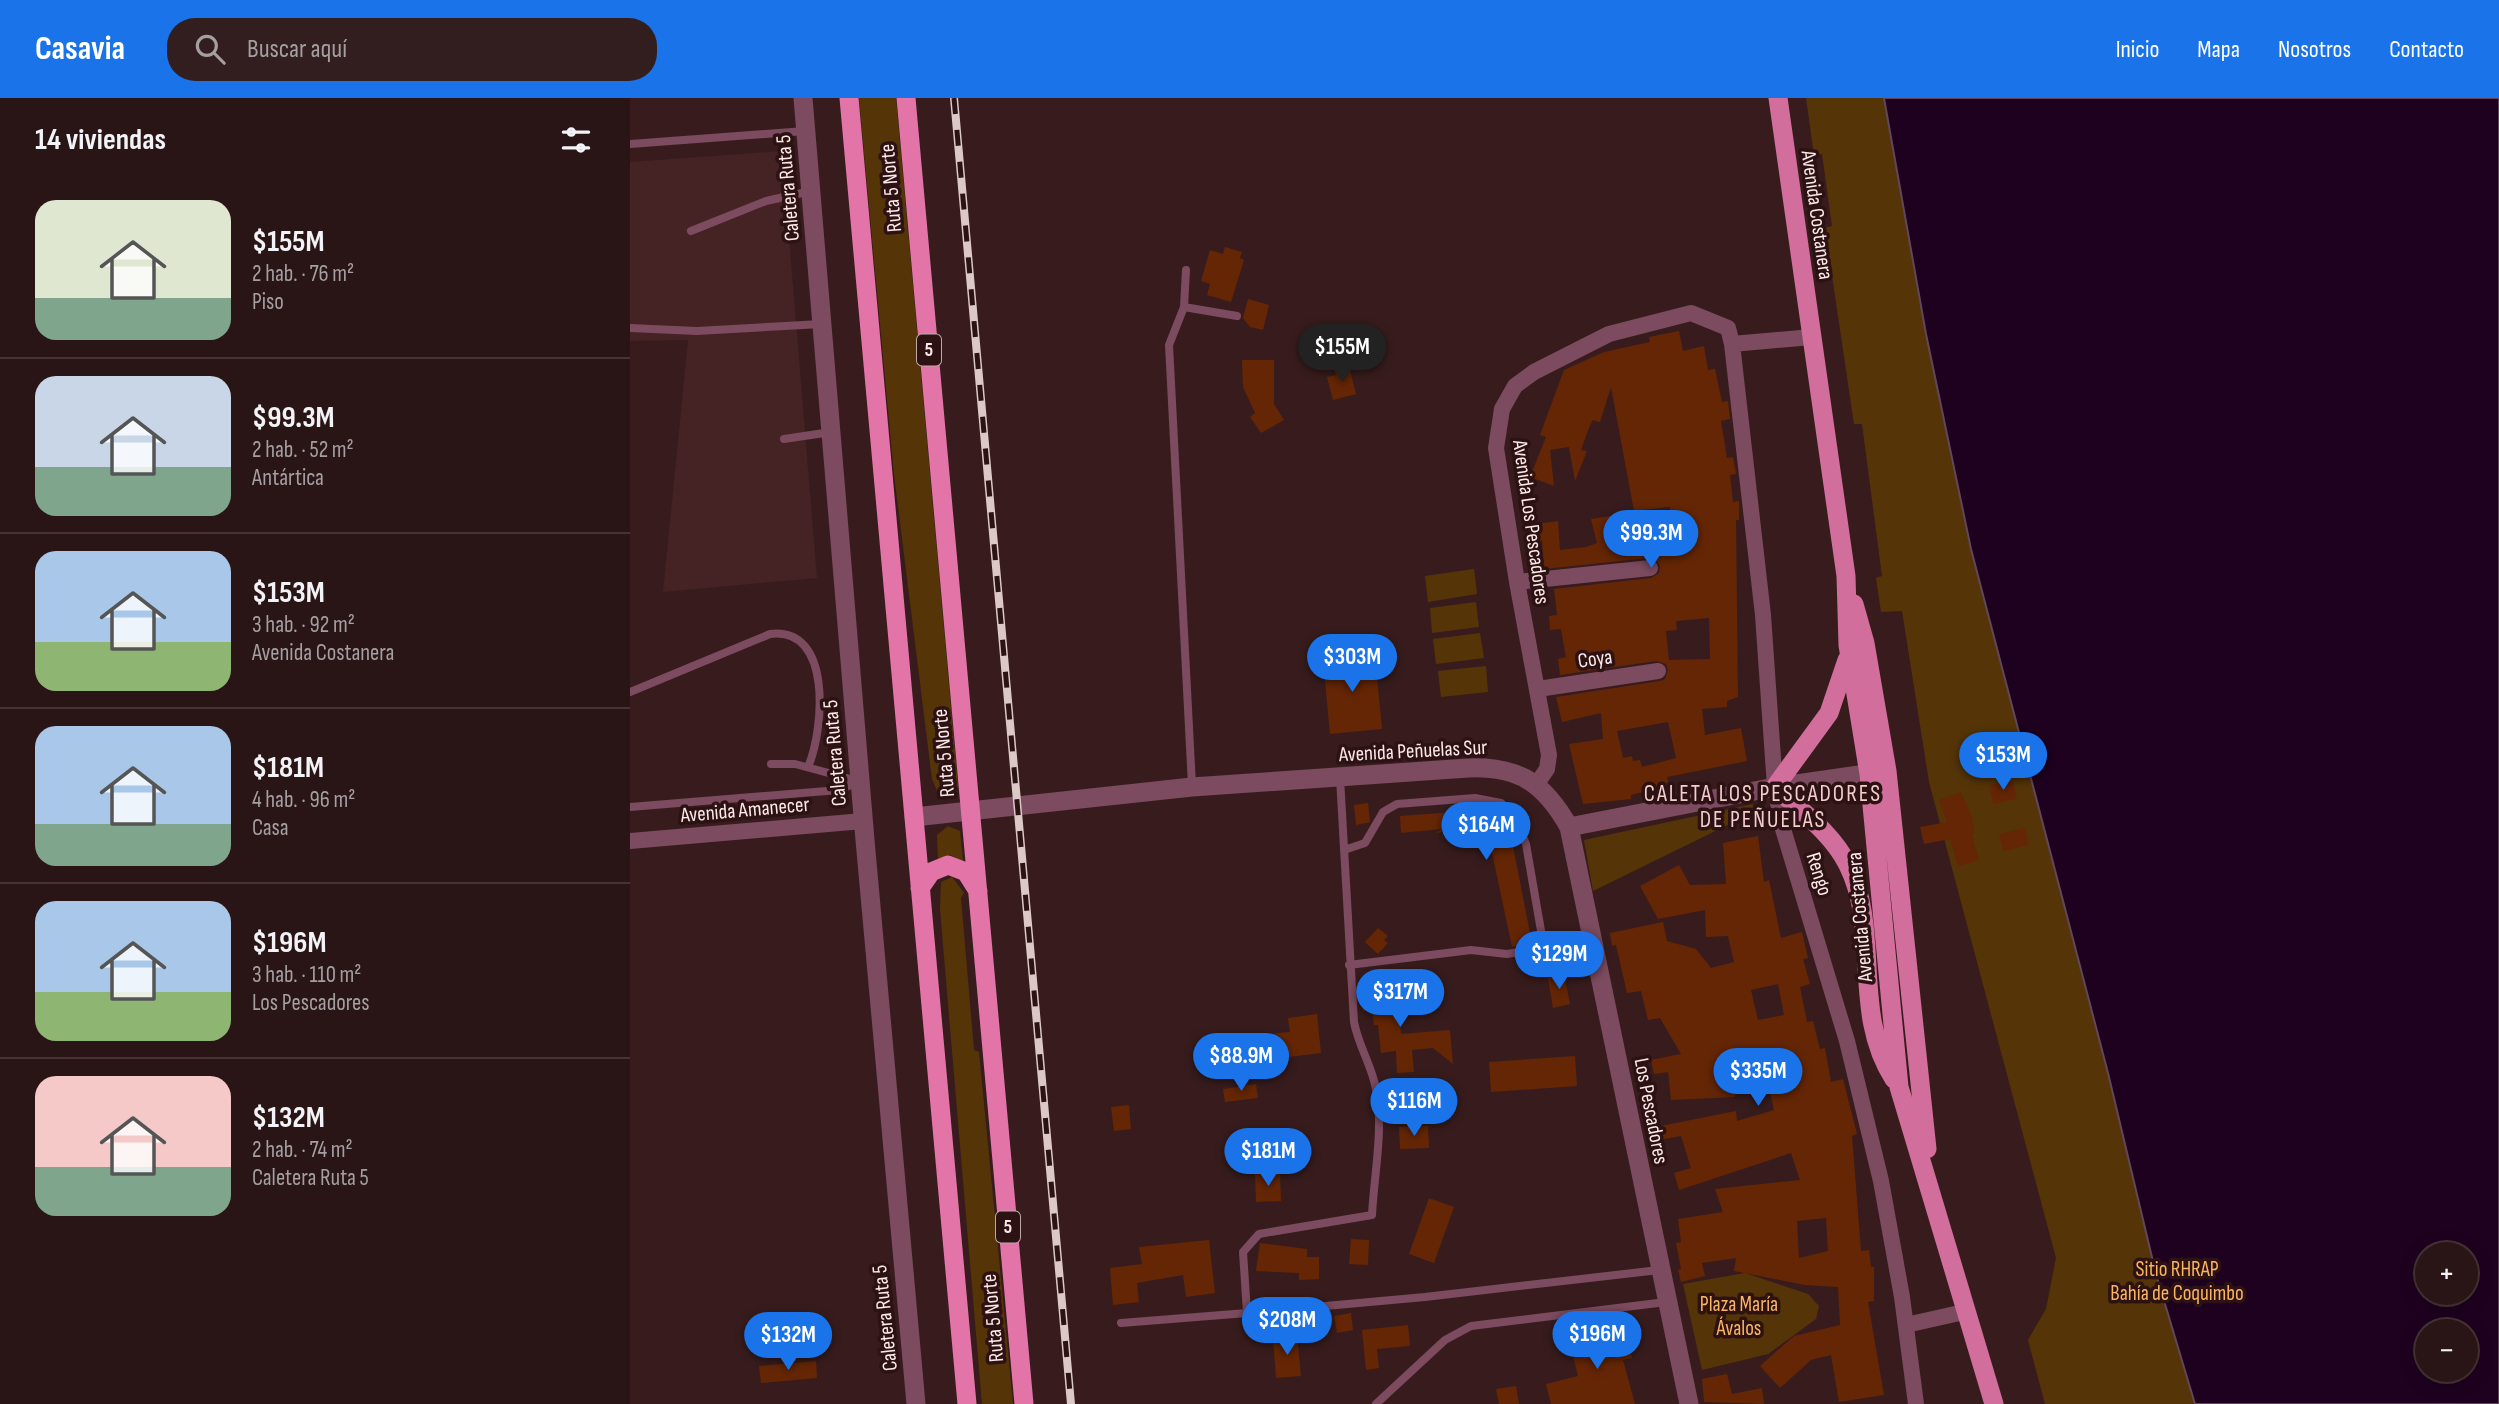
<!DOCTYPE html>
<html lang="es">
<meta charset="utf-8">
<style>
body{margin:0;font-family:"Sofia Sans Condensed",sans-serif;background:#321e1f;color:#f1f3f6;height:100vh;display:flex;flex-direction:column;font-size:26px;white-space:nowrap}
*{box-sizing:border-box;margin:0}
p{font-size:23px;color:#a59fa1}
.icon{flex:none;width:38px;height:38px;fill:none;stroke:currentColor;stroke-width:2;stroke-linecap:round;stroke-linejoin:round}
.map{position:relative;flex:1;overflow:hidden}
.drawer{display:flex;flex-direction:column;background:#2a1516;width:630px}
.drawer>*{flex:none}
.controls{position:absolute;left:1785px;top:1144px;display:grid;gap:14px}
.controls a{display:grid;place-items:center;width:63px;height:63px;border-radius:50%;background:#2a1516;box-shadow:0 4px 18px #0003,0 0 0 2px #463435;font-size:35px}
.price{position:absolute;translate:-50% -60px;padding:0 16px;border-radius:24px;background:#1a73e8;color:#fff;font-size:23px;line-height:46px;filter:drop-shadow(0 2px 4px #0008)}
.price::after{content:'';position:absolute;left:50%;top:42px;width:21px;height:16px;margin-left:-10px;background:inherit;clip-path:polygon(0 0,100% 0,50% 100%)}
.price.current{background:#222;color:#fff}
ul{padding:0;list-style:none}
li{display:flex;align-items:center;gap:21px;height:175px;padding:0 35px}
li+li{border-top:2px solid #463435}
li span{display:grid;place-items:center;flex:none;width:196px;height:140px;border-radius:21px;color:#555}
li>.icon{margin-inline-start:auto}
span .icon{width:84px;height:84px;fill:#fffc;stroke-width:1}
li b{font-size:30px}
h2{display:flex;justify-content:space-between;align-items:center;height:84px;padding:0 35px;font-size:30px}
header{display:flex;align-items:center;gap:42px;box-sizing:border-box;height:98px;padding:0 35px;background:#1a73e8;color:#fff}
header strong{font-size:33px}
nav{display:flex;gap:38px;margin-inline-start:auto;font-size:24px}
.search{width:490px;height:63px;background:#321e1f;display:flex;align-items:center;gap:18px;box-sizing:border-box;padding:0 24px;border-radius:28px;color:#a59fa1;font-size:26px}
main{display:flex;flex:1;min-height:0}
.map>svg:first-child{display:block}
.built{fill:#452223}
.green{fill:#553508}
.water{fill:#1e001f;stroke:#61465c;stroke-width:2;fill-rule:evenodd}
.building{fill:#652605;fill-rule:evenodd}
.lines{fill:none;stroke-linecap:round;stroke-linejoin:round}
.service{stroke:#7c4b60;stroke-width:8}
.minor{stroke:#7c4b60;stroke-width:16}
.tertiary{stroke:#7c4b60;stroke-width:19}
.primary{stroke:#d16e9b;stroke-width:19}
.trunk{stroke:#e274a7;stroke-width:19}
.rail-casing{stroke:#ddc8c8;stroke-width:8}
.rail{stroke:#2d1214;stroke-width:5;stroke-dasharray:16;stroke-linecap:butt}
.labels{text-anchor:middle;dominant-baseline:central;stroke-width:7;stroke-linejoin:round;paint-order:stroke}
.shield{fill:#2d1214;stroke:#bfa8a9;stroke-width:2}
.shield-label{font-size:19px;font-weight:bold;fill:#fde9e9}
.street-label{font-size:21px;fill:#fde9e9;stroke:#2d1214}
.park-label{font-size:21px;fill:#fbb561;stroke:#2d1214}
.neighbourhood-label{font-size:23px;letter-spacing:2px;fill:#f4cdcd;stroke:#2d1214}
</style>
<header>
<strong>Casavia</strong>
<div class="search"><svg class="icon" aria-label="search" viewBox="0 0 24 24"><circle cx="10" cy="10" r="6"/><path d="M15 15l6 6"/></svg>Buscar aquí</div>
<nav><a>Inicio</a><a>Mapa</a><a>Nosotros</a><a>Contacto</a></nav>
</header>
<main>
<section class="drawer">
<h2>14 viviendas<svg class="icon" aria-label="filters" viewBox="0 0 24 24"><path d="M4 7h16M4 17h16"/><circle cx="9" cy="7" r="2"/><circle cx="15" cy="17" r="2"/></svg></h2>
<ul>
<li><span style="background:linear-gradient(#dfe7d0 70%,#7fa58c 0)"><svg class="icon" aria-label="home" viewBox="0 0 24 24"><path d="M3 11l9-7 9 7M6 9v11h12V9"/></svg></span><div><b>$155M</b><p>2 hab. · 76 m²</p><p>Piso</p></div></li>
<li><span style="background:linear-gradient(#c9d6e8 65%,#7fa58c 0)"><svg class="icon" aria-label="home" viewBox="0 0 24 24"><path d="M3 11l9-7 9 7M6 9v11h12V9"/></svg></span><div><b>$99.3M</b><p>2 hab. · 52 m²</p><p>Antártica</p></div></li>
<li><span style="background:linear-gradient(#a9c7e8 65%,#8fb573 0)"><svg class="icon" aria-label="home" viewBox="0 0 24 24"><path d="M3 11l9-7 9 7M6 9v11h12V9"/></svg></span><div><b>$153M</b><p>3 hab. · 92 m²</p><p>Avenida Costanera</p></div></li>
<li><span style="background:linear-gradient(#a9c7e8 70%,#7fa58c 0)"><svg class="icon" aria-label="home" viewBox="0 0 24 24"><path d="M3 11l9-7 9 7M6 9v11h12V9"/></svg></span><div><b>$181M</b><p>4 hab. · 96 m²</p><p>Casa</p></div></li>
<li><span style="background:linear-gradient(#a9c7e8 65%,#8fb573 0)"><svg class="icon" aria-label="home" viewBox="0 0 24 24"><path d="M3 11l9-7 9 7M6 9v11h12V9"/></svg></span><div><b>$196M</b><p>3 hab. · 110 m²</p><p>Los Pescadores</p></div></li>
<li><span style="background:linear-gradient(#f6c9c9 65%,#7fa58c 0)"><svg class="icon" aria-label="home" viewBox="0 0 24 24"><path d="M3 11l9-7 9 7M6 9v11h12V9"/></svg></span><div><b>$132M</b><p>2 hab. · 74 m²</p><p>Caletera Ruta 5</p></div></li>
</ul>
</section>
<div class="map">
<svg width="1869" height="1306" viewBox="0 0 1869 1306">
<rect width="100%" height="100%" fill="#381c1d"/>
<path class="built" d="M 152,53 L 187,480 L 33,494 L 58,242 L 0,243 L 0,64 Z"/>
<path class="green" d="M 229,0 L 266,0 L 328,687 L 326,695 L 316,698 L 308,695 L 302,681 L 264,376 Z
M 1176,0 L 1404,0 L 1707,1306 L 1415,1306 L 1398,1242 L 1416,1211 L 1426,1160 L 1299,684 L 1272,513 L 1251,514 L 1246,480 L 1252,478 L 1232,326 L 1224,326 L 1195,130 L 1202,128 L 1192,56 L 1184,57 Z
M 844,471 L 847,496 L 798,504 L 795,478 Z
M 846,504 L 849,529 L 802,535 L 800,510 Z
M 850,535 L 854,560 L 806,566 L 803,541 Z
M 856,568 L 858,594 L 811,599 L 808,573 Z
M 1123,706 L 1122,715 L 963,793 L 954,742 Z
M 318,728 L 330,733 L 333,763 L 320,757 L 308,761 L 307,737 Z
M 322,779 L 334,795 L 331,800 L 344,952 L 349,954 L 383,1306 L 352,1306 L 310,811 L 311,784 Z
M 1115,1175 L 1178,1196 L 1189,1208 L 1186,1221 L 1138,1256 L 1072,1272 L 1053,1186 Z"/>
<path class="water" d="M 1254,0 L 1869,0 L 1869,1306 L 1565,1306 L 1526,1176 L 1478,975 L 1341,451 L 1296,236 ZM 1797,1157 L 1836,1157 L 1836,1195 L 1797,1195 ZM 1797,1234 L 1836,1234 L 1836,1272 L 1797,1272 Z"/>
<path class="building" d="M 595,149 L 612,154 L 610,160 L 614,162 L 601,204 L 577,197 L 580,186 L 571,183 L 580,152 L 593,156 Z
M 618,201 L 639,207 L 633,232 L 620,229 L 613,220 Z
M 1049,233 L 1053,253 L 1074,248 L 1078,272 L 1085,271 L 1092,304 L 1098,303 L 1100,321 L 1091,323 L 1097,360 L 1103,359 L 1106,376 L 1100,377 L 1103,404 L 1109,403 L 1109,422 L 1106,422 L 1108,599 L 1097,603 L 1097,609 L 1072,611 L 1075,637 L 1111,630 L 1117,663 L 1037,679 L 1039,687 L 1001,697 L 1001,701 L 953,706 L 939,646 L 973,641 L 971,615 L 932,624 L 926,599 L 1030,583 L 1035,581 L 1038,572 L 1036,566 L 1026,563 L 930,577 L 928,561 L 936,559 L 931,531 L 920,532 L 919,518 L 927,517 L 924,491 L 1021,480 L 1029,475 L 1030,468 L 1025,461 L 1019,460 L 914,471 L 912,442 L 907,443 L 905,426 L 928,423 L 930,452 L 956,449 L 967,445 L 961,421 L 994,416 L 997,445 L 1015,443 L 1040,439 L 1040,409 L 1004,413 L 981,289 L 970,324 L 963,322 L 960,327 L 951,352 L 957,353 L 945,383 L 939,349 L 920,352 L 924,388 L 900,379 L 916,339 L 910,337 L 934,272 L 974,254 L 1020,244 L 1019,239 ZM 1079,520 L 1080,561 L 1039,562 L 1036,533 L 1047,532 L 1046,523 ZM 1038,624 L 1046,660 L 1012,669 L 1010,662 L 1003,663 L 1002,658 L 993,660 L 987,633 Z
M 612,262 L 644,262 L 644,306 L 654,322 L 631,335 L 620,319 L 625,315 L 613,289 Z
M 719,268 L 726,296 L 703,302 L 697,279 L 706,277 L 704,272 Z
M 745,557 L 752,631 L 700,636 L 693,562 Z
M 1383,683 L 1387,701 L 1363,706 L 1359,687 Z
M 1331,694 L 1342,719 L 1345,736 L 1342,736 L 1349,762 L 1328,769 L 1320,741 L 1294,746 L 1290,729 L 1317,724 L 1309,702 Z
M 738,705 L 740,724 L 726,727 L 724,707 Z
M 856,709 L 870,735 L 880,733 L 902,845 L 882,849 L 857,731 L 850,735 L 847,730 L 806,735 L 812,731 L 771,735 L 770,718 L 825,714 L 827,723 Z
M 1395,730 L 1399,747 L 1373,753 L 1369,736 Z
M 1128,738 L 1134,784 L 1139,782 L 1151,840 L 1172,834 L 1178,860 L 1173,861 L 1180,886 L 1170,889 L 1177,924 L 1183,923 L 1190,951 L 1195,950 L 1201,984 L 1213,981 L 1227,1036 L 1222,1038 L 1231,1153 L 1239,1152 L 1241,1169 L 1244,1169 L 1244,1203 L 1238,1204 L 1254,1297 L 1209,1304 L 1201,1257 L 1181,1262 L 1150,1290 L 1130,1268 L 1164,1238 L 1210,1227 L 1208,1189 L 1175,1187 L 1104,1173 L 1106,1160 L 1072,1165 L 1075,1178 L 1051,1184 L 1048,1172 L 1051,1171 L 1046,1145 L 1051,1144 L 1048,1121 L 1093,1114 L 1085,1091 L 1170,1082 L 1161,1055 L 1049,1092 L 1044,1075 L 1061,1070 L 1051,1038 L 1023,1043 L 1021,1030 L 1106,1013 L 1107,1023 L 1144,1012 L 1138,985 L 1134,986 L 1133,983 L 1105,986 L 1105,999 L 1041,1002 L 1038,974 L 1024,976 L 1021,962 L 1051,956 L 1030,920 L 1018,922 L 1011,893 L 997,895 L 986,847 L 982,848 L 980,835 L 1033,824 L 1037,843 L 1066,851 L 1081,870 L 1104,864 L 1098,838 L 1076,839 L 1075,812 L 1028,821 L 1010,788 L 1049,767 L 1060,787 L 1096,786 L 1093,745 ZM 1148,886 L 1154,917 L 1128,922 L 1121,892 ZM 1196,1120 L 1198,1153 L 1169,1160 L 1167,1123 Z
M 748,830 L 758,838 L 754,842 L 758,845 L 748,856 L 735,844 Z
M 749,876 L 752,899 L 767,898 L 771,936 L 820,932 L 823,966 L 803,950 L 782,952 L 784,974 L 767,975 L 766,953 L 751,955 L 748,927 L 744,927 L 742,911 L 733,913 L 731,899 L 737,898 L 735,878 Z
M 934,876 L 940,906 L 923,910 L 918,880 Z
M 687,916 L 691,955 L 634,962 L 631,937 L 660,934 L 658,920 Z
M 945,958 L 947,988 L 861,994 L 859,964 Z
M 626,986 L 628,1000 L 595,1004 L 593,991 Z
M 499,1007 L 501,1031 L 484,1033 L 481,1009 Z
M 798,1028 L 799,1050 L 770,1051 L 769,1029 Z
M 625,1033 L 653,1034 L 653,1048 L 626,1048 Z
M 650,1075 L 651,1103 L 626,1104 L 625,1076 Z
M 799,1100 L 824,1109 L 804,1165 L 779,1156 Z
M 721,1141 L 739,1142 L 738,1167 L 719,1166 Z
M 579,1142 L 585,1195 L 556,1199 L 553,1177 L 507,1185 L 509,1204 L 483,1207 L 480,1170 L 512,1166 L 509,1149 Z
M 630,1145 L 677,1151 L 677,1159 L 689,1159 L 689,1181 L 669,1182 L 669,1175 L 626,1173 Z
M 721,1215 L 723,1232 L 707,1235 L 704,1218 Z
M 778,1227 L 780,1248 L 747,1251 L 749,1270 L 736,1272 L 732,1232 Z
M 994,1228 L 1002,1260 L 993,1262 L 1005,1306 L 921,1306 L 916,1286 L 948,1278 L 939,1242 Z
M 667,1237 L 671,1278 L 646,1280 L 643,1239 Z
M 186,1263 L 187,1280 L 131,1285 L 129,1268 Z
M 1097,1276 L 1102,1296 L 1132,1290 L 1134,1306 L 1074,1304 L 1072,1281 Z
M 886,1288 L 889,1306 L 869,1306 L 866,1291 Z"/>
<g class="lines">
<path class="service" d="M 0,46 L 175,33
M 61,133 L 136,103 L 181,93
M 556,172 L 554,209 L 539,247 L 562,687
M 554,209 L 607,218
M 0,230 L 67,233 L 191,226
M 154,341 L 201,334
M 0,594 L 140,536 C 203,528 194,632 178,669
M 141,666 L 165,666 L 228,683
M 710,680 L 724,924 C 728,947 742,968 746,991 C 754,1030 744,1077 742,1117 L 629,1136 L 613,1154 L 617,1215 L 795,1199 L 1029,1172
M 0,709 L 209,692 L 228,684
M 714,752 L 735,745 L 753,714 L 767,706 L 845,700 L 871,705 L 883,716 L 896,746 L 914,850 L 877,856 L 841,852 L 719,867
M 491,1225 L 617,1215
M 746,1306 L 815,1242 L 841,1228 L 1036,1204"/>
<path class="minor" d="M 1102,246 L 1182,239
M 887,484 L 1020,470
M 908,591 L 1028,573
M 906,687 L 917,671 L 919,657 L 887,484 L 866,350 L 872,311 L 885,288 L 904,274 L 979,236 L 1061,215 L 1098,230 L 1102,246 L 1133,517 L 1145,689 L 1153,731 L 1217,943 L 1251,1083 L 1272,1199 L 1286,1306
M 0,743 L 233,723
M 1276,1227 L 1334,1214"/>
<path class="tertiary" d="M 173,0 L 235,742 L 286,1306
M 284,719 L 562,689 L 838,670 C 889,668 914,685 939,729 L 1059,1306
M 939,729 L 1145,689 L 1256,673"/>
<path class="primary" d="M 1148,0 L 1216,478 L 1218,547 L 1239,676 L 1269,989 L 1364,1306
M 1224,506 L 1235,545 L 1257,673 L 1297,1051
M 1217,562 L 1199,615 L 1145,689 C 1171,713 1202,735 1218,767 C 1251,833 1221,915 1264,981"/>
<path class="trunk" d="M 219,0 L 337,1306
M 276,0 L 394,1306
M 290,790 L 301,774 L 318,767 L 336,774 L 348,793"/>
<g class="rail-casing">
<path id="rail" d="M 324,0 L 441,1306"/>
</g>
<use href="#rail" class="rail"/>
</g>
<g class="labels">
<g class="shield">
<rect x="287" y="236.5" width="24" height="31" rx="5"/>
<rect x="366" y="1113.5" width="24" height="31" rx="5"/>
</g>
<g class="shield-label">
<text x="299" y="252">5</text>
<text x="378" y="1129">5</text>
</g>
<g class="street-label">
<text transform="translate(158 90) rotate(-95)">Caletera Ruta 5</text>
<text transform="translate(261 90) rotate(-95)">Ruta 5 Norte</text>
<text transform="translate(1187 117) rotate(82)">Avenida Costanera</text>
<text transform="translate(901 424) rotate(82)">Avenida Los Pescadores</text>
<text transform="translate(965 561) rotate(-8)">Coya</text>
<text transform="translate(783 653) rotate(-3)">Avenida Peñuelas Sur</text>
<text transform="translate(205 655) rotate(-95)">Caletera Ruta 5</text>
<text transform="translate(314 655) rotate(-95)">Ruta 5 Norte</text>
<text transform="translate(115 712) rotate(-5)">Avenida Amanecer</text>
<text transform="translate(1189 776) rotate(73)">Rengo</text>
<text transform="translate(1230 819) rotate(-95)">Avenida Costanera</text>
<text transform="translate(1021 1013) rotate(79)">Los Pescadores</text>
<text transform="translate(255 1220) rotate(-96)">Caletera Ruta 5</text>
<text transform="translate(363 1220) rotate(-95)">Ruta 5 Norte</text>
</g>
<g class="park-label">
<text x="1547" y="1171">Sitio RHRAP<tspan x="1547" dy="24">Bahía de Coquimbo</tspan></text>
<text x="1109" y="1206">Plaza María<tspan x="1109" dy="24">Ávalos</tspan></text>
</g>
<g class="neighbourhood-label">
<text x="1133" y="696">CALETA LOS PESCADORES<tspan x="1133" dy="26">DE PEÑUELAS</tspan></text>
</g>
</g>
</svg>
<div class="controls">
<a>+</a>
<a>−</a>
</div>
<b class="price current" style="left:712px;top:286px">$155M</b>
<b class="price" style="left:1021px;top:472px">$99.3M</b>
<b class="price" style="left:722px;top:596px">$303M</b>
<b class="price" style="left:1373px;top:694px">$153M</b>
<b class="price" style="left:856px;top:764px">$164M</b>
<b class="price" style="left:929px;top:893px">$129M</b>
<b class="price" style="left:770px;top:931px">$317M</b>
<b class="price" style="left:611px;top:995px">$88.9M</b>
<b class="price" style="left:1128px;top:1010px">$335M</b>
<b class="price" style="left:784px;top:1040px">$116M</b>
<b class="price" style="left:638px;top:1090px">$181M</b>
<b class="price" style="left:657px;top:1259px">$208M</b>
<b class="price" style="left:967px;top:1273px">$196M</b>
<b class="price" style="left:158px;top:1274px">$132M</b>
</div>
</main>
